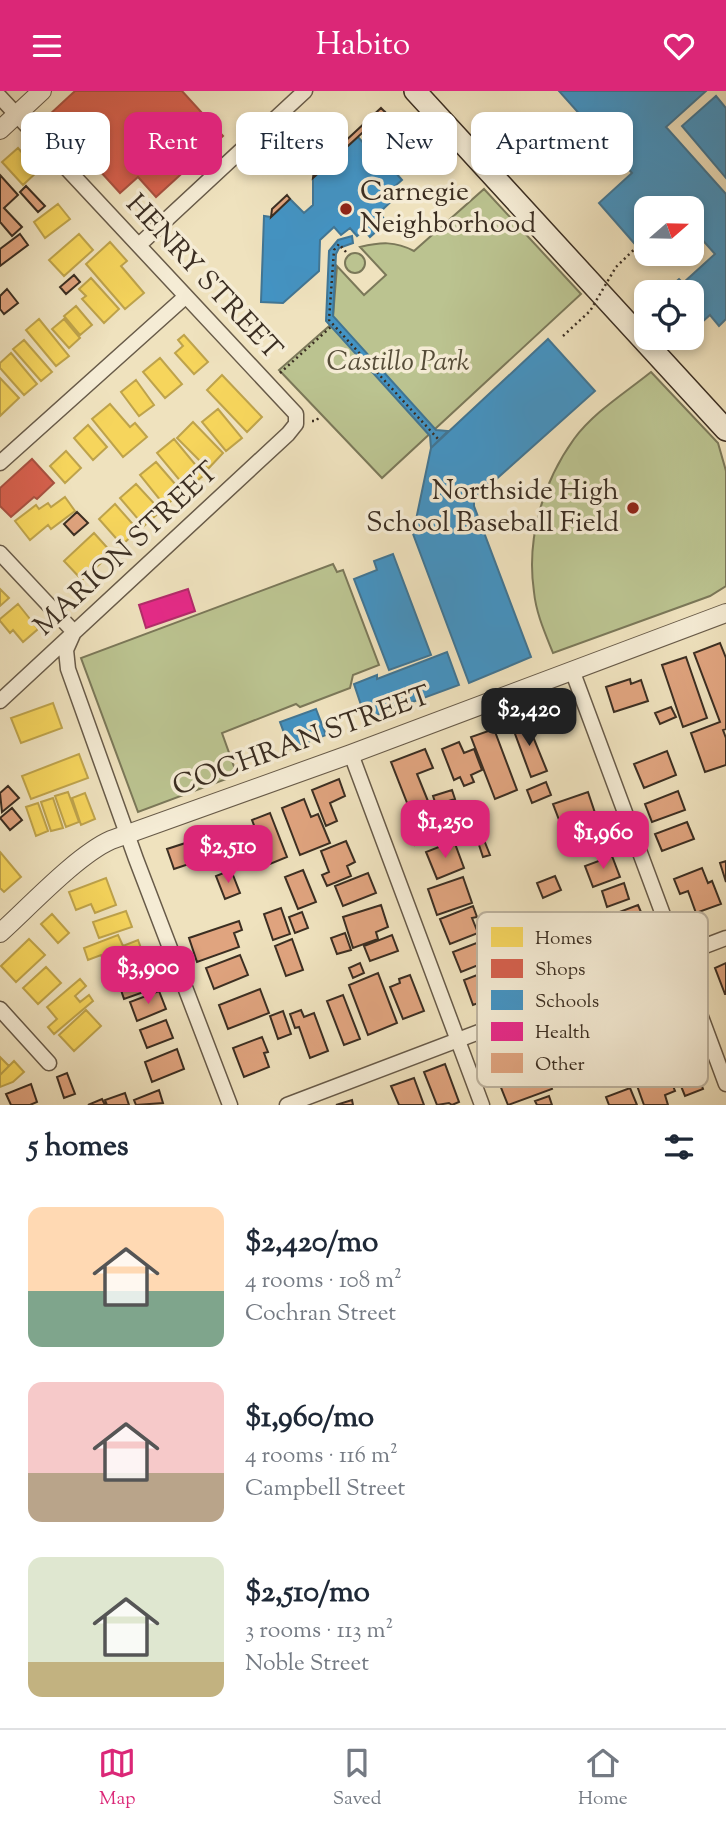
<!DOCTYPE html>
<meta charset="utf-8">
<style>
body{margin:0;font-family:"Sorts Mill Goudy",serif;background:#f2f2f3;color:#1f2937;height:100vh;display:flex;flex-direction:column;font-size:26px;white-space:nowrap}
*{box-sizing:border-box;margin:0}
p{font-size:23px;color:#747a83}
.icon{flex:none;width:38px;height:38px;fill:none;stroke:currentColor;stroke-width:2;stroke-linecap:round;stroke-linejoin:round}
.map{position:relative;height:1014px;overflow:hidden}
.panel{display:flex;flex-direction:column;background:#fff;flex:1}
.panel>*{flex:none}
.top-card{position:absolute;left:21px;top:21px;width:684px;height:63px;display:flex;gap:14px}
.needle{width:46px;rotate:70deg}
.tools{position:absolute;left:634px;top:105px;display:grid;gap:14px}
.tools a{display:grid;place-items:center;width:70px;height:70px;border-radius:14px;background:#fff;box-shadow:0 4px 10px #0003;font-size:35px}
.price{position:absolute;translate:-50% -60px;padding:0 16px;border-radius:14px;background:#db2777;color:#fff;font-size:23px;line-height:46px;filter:drop-shadow(0 2px 4px #0008)}
.price::after{content:'';position:absolute;left:50%;top:42px;width:21px;height:16px;margin-left:-10px;background:inherit;clip-path:polygon(0 0,100% 0,50% 100%)}
.price.on{background:#222;color:#fff}
ul{padding:0;list-style:none}
li{display:flex;align-items:center;gap:21px;height:175px;padding:0 28px}
li span{display:grid;place-items:center;flex:none;width:196px;height:140px;border-radius:14px;color:#555}
li>.icon{margin-inline-start:auto}
span .icon{width:84px;height:84px;fill:#fffc;stroke-width:1}
li b{font-size:30px}
h2{display:flex;justify-content:space-between;align-items:center;height:84px;padding:0 28px;font-size:30px}
.chip{padding:0 24px;border-radius:14px;background:#fff;box-shadow:0 4px 10px #0003;font-size:24px;line-height:63px}
.chip.on{background:#db2777;color:#fff}
header{display:flex;justify-content:space-between;align-items:center;height:91px;padding:0 28px;background:#db2777;color:#fff;font-size:32px;font-weight:600}
.menu{display:flex;justify-content:space-around;align-items:center;height:98px;border-top:2px solid #e0e1e3;background:#fff;font-size:19px;color:#747a83}
.menu a{display:grid;justify-items:center;gap:4px}
.menu .on{color:#db2777}
.map>svg:first-child{display:block}
.green{fill:#bbc390;stroke:#7b7859;stroke-width:2}
.homes{fill:#f6d55c;stroke:#bea34b;stroke-width:2}
.shops{fill:#d6604d;stroke:#a85140;stroke-width:2}
.schools{fill:#4393c3;stroke:#417593;stroke-width:2}
.health{fill:#e7298a;stroke:#b32a6b;stroke-width:2}
.building{fill:#e0a47f;stroke:#3b2e22;stroke-width:2}
.lines{fill:none;stroke-linecap:round;stroke-linejoin:round}
.minor-casing{stroke:#685b49;stroke-width:17}
.tertiary-casing{stroke:#685b49;stroke-width:20}
.secondary-casing{stroke:#3b2e22;stroke-width:24}
.path{stroke:#3b2e22;stroke-width:2.5;stroke-dasharray:2 3.5;stroke-linecap:butt}
.minor{stroke:#f5ecd5;stroke-width:14}
.tertiary{stroke:#f5ecd5;stroke-width:18}
.secondary{stroke:#f5ecd5;stroke-width:21}
.path-bridge{stroke:#3b2e22;stroke-width:2.5;stroke-dasharray:2 3.5;stroke-linecap:butt}
.poi-dot{fill:#8f2418;stroke:#f5ecd5;stroke-width:2.5}
.labels{text-anchor:middle;dominant-baseline:central;stroke-width:7;stroke-linejoin:round;paint-order:stroke}
.poi-label{font-size:28px;fill:#3b2e22;stroke:#f5ecd5;text-anchor:start}
.street-label{font-size:28px;fill:#3b2e22;stroke:#f5ecd5}
.park-label{font-size:28px;font-style:italic;fill:#554c38;stroke:#f5ecd5}
.key{fill:#f5ecd5;stroke:#bdb39f;stroke-width:2}
.key-label{font-size:19px;fill:#3b2e22}
</style>
<header><svg class="icon" aria-label="menu" viewBox="0 0 24 24"><path d="M4 6h16M4 12h16M4 18h16"/></svg>Habito<svg class="icon" aria-label="heart" viewBox="0 0 24 24"><path d="M12 20l-8-8c-3-5 5-10 8-4 3-6 11-1 8 4z"/></svg></header>
<div class="map">
<svg width="726" height="1014" viewBox="0 0 726 1014">
<rect width="100%" height="100%" fill="#efe2be"/>
<filter id="stains"><feTurbulence type="fractalNoise" baseFrequency=".00286" numOctaves="4"/><feColorMatrix values="0 0 0 0 .2 0 0 0 0 .09 0 0 0 0 .02 0 0 0 .5 -.17"/></filter>
<radialGradient id="worn" r=".72"><stop offset=".6" stop-color="#630" stop-opacity="0"/><stop offset="1" stop-color="#630" stop-opacity=".3"/></radialGradient>
<path class="green" d="M 484,98 L 581,203 L 382,387 L 279,279 L 336,229 L 333,226 L 337,175 L 364,204 L 386,184 L 360,156 C 381,151 395,150 414,160 Z
M345 172a10 10 0 1 1 20 0a10 10 0 1 1-20 0Z
M 651,281 L 718,352 L 726,380 L 726,495 L 710,505 L 553,562 C 545,542 536,522 534,501 C 526,447 543,391 574,348 C 594,321 625,302 651,281 Z
M 333,473 L 337,481 L 343,479 L 379,574 L 353,584 L 350,597 L 300,616 L 296,613 L 222,642 L 237,684 L 138,721 L 81,567 Z"/>
<path class="homes" d="M 18,57 L 38,80 L 23,94 L 2,71 Z
M 58,113 L 70,128 L 45,147 L 34,131 Z
M 79,143 L 93,159 L 64,185 L 49,169 Z
M 110,151 L 127,170 L 121,175 L 144,202 L 125,218 L 86,173 Z
M 91,187 L 119,218 L 104,232 L 82,208 L 86,205 L 79,198 Z
M 76,215 L 92,234 L 80,244 L 64,225 Z
M 39,228 L 69,265 L 56,275 L 26,239 Z
M 64,228 L 80,247 L 69,257 L 52,238 Z
M 184,244 L 208,271 L 194,283 L 175,262 L 183,255 L 178,249 Z
M 24,249 L 52,281 L 41,290 L 13,258 Z
M 11,262 L 37,293 L 24,304 L 0,277 L 0,272 Z
M 160,267 L 182,293 L 165,307 L 143,281 Z
M 222,284 L 262,326 L 247,341 L 207,299 Z
M 0,287 L 19,307 L 0,325 Z
M 136,289 L 154,314 L 139,325 L 121,301 Z
M 110,313 L 130,336 L 135,332 L 147,346 L 123,366 L 92,328 Z
M 218,318 L 242,347 L 226,360 L 202,331 Z
M 193,331 L 223,362 L 208,378 L 177,347 Z
M 88,334 L 107,356 L 93,369 L 74,347 Z
M 174,348 L 204,384 L 187,398 L 157,362 Z
M 66,360 L 81,377 L 65,392 L 50,375 Z
M 156,371 L 182,401 L 165,415 L 140,384 Z
M 136,393 L 161,420 L 144,435 L 120,407 Z
M 65,406 L 75,420 L 51,438 L 48,434 L 30,449 L 15,430 L 36,414 L 39,418 L 48,412 L 51,416 Z
M 115,413 L 138,439 L 122,454 L 99,428 Z
M 94,442 L 112,462 L 82,489 L 64,470 Z
M 0,498 L 9,507 L 0,515 Z
M 18,513 L 38,538 L 23,551 L 13,539 L 10,542 L 0,530 L 0,528 Z
M 53,612 L 62,637 L 21,652 L 11,627 Z
M 79,663 L 88,687 L 31,708 L 22,685 Z
M 68,701 L 79,731 L 66,736 L 55,705 Z
M 85,702 L 95,728 L 81,734 L 72,707 Z
M 53,707 L 63,737 L 51,740 L 41,711 Z
M 38,712 L 48,740 L 36,745 L 26,716 Z
M 0,761 L 21,786 L 4,801 L 0,797 Z
M 106,787 L 116,814 L 95,822 L 91,813 L 76,819 L 69,801 Z
M 126,820 L 132,836 L 99,847 L 93,831 Z
M 52,823 L 69,842 L 58,852 L 41,833 Z
M 118,844 L 123,855 L 138,849 L 145,868 L 108,882 L 101,864 L 88,869 L 84,857 Z
M 29,848 L 45,864 L 16,891 L 1,875 Z
M 46,876 L 61,892 L 38,913 L 23,897 Z
M 80,888 L 86,895 L 75,905 L 80,911 L 89,904 L 93,910 L 54,943 L 48,936 L 57,928 L 47,916 Z
M 86,919 L 101,935 L 74,960 L 59,944 Z
M 0,966 L 9,975 L 0,984 Z
M 14,970 L 24,981 L 13,991 L 0,996 L 0,984 Z"/>
<path class="shops" d="M 75,0 L 182,0 L 223,45 L 156,106 L 138,86 L 120,102 L 49,24 Z
M 32,368 L 54,392 L 37,408 L 34,406 L 11,426 L 0,415 L 0,397 Z"/>
<path class="schools" d="M 559,0 L 706,0 L 666,36 L 726,103 L 726,228 L 719,235 L 710,224 L 702,231 L 691,219 L 691,201 L 664,201 L 679,188 L 683,192 L 715,163 L 691,136 L 691,117 L 646,117 L 646,142 L 634,152 L 599,112 L 632,82 Z
M 716,5 L 726,17 L 726,87 L 682,35 Z
M 385,21 L 402,41 L 390,52 L 392,55 L 395,53 L 402,61 L 396,67 L 402,74 L 395,81 L 402,89 L 394,96 L 400,102 L 379,122 L 387,131 L 370,146 L 364,139 L 357,145 L 350,137 L 341,144 L 334,136 L 320,149 L 319,180 L 283,212 L 261,211 L 264,125 L 271,126 L 290,108 L 304,122 L 313,114 L 313,87 L 358,46 L 366,55 L 374,47 L 366,39 Z
M 352,145 L 353,152 L 339,157 L 336,163 L 333,225 L 436,339 L 448,340 L 431,357 L 430,345 L 326,230 L 329,160 L 338,149 Z
M 548,248 L 595,300 L 474,408 L 474,415 L 531,566 L 469,592 L 413,443 L 431,357 Z
M 393,463 L 431,564 L 389,579 L 354,488 L 377,479 L 374,470 Z
M 447,561 L 459,594 L 369,627 L 366,619 L 363,620 L 354,593 L 377,584 L 377,588 Z
M 316,618 L 326,644 L 290,658 L 280,631 Z"/>
<path class="health" d="M 188,498 L 195,520 L 146,537 L 139,514 Z"/>
<path class="building" d="M 381,17 L 385,21 L 313,87 L 314,79 Z
M 0,84 L 18,104 L 4,117 L 22,136 L 12,145 L 0,131 Z
M 26,95 L 45,115 L 38,121 L 20,101 Z
M 287,104 L 290,108 L 271,126 L 272,118 Z
M 20,143 L 28,154 L 0,175 L 0,158 Z
M 74,184 L 80,191 L 66,203 L 60,196 Z
M 7,198 L 18,212 L 4,223 L 0,218 L 0,205 Z
M 77,421 L 88,432 L 74,444 L 64,433 Z
M 720,552 L 726,567 L 726,638 L 723,639 L 726,647 L 726,674 L 705,681 L 691,642 L 720,631 L 694,562 Z
M 686,566 L 707,627 L 683,636 L 662,574 Z
M 630,588 L 631,593 L 641,589 L 648,610 L 614,621 L 606,596 Z
M 671,616 L 676,626 L 660,633 L 655,622 Z
M 525,626 L 547,680 L 531,686 L 511,632 Z
M 494,638 L 517,699 L 495,708 L 471,646 Z
M 459,651 L 464,662 L 474,658 L 482,679 L 471,684 L 474,691 L 464,695 L 460,686 L 454,689 L 442,658 Z
M 425,658 L 433,677 L 417,683 L 432,720 L 413,727 L 391,671 Z
M 667,660 L 676,684 L 644,697 L 634,673 Z
M 339,688 L 345,705 L 330,712 L 337,730 L 326,735 L 312,699 Z
M 546,691 L 551,704 L 532,712 L 527,699 Z
M 8,695 L 19,707 L 2,721 L 0,702 Z
M 452,699 L 455,708 L 436,714 L 433,705 Z
M 678,700 L 685,719 L 652,731 L 645,713 Z
M 588,701 L 595,722 L 561,734 L 553,713 Z
M 304,708 L 311,726 L 318,723 L 330,752 L 300,764 L 282,717 Z
M 458,714 L 468,742 L 451,748 L 445,730 L 436,733 L 441,745 L 415,754 L 407,732 Z
M 12,717 L 22,729 L 10,739 L 0,727 Z
M 270,722 L 287,766 L 270,773 L 262,752 L 253,755 L 247,740 L 255,737 L 252,729 Z
M 595,731 L 601,745 L 569,757 L 563,742 Z
M 687,731 L 694,748 L 662,760 L 655,743 Z
M 209,736 L 219,763 L 174,778 L 167,758 L 201,747 L 199,739 Z
M 484,749 L 490,764 L 483,766 L 478,751 Z
M 346,750 L 355,771 L 347,775 L 351,785 L 327,795 L 322,784 L 329,781 L 321,760 Z
M 454,750 L 464,777 L 437,788 L 426,761 Z
M 240,753 L 248,772 L 235,777 L 228,758 Z
M 612,765 L 620,786 L 593,796 L 585,775 Z
M 726,770 L 726,791 L 720,772 Z
M 702,777 L 708,792 L 712,790 L 721,813 L 696,822 L 688,800 L 680,803 L 674,788 Z
M 231,779 L 240,802 L 225,808 L 216,785 Z
M 303,779 L 316,811 L 298,818 L 285,786 Z
M 368,782 L 376,802 L 343,815 L 335,795 Z
M 555,785 L 561,799 L 543,807 L 537,792 Z
M 463,786 L 472,812 L 437,824 L 428,798 Z
M 624,792 L 629,808 L 607,816 L 602,800 Z
M 381,814 L 388,836 L 376,841 L 378,848 L 353,857 L 343,826 Z
M 638,814 L 649,840 L 625,850 L 614,823 Z
M 473,815 L 477,826 L 472,827 L 478,842 L 450,853 L 440,828 Z
M 281,817 L 290,843 L 273,849 L 264,823 Z
M 302,821 L 308,837 L 295,842 L 289,826 Z
M 239,830 L 242,839 L 234,842 L 239,856 L 197,871 L 189,847 Z
M 345,842 L 351,859 L 337,863 L 331,847 Z
M 500,843 L 504,854 L 488,860 L 491,869 L 461,881 L 453,861 Z
M 392,844 L 398,860 L 370,870 L 364,855 Z
M 292,848 L 303,879 L 286,885 L 275,855 Z
M 240,864 L 248,884 L 214,898 L 206,877 Z
M 516,869 L 519,879 L 504,885 L 510,900 L 473,914 L 464,889 Z
M 360,872 L 364,882 L 353,887 L 349,877 Z
M 726,872 L 726,903 L 725,903 L 715,877 Z
M 154,873 L 159,886 L 155,887 L 158,896 L 124,908 L 117,887 Z
M 378,882 L 397,932 L 368,944 L 349,894 Z
M 410,884 L 424,920 L 403,928 L 390,896 L 400,892 L 399,888 Z
M 260,898 L 269,922 L 228,938 L 219,914 Z
M 159,900 L 166,918 L 137,930 L 130,911 Z
M 343,904 L 360,948 L 344,954 L 327,910 Z
M 301,919 L 304,926 L 314,922 L 328,960 L 310,967 L 299,936 L 295,937 L 290,923 Z
M 283,920 L 291,943 L 278,948 L 270,925 Z
M 166,929 L 173,947 L 147,957 L 140,939 Z
M 262,946 L 268,961 L 264,962 L 269,976 L 244,986 L 233,957 Z
M 177,958 L 184,978 L 152,991 L 145,971 Z
M 549,968 L 553,979 L 546,981 L 552,998 L 508,1014 L 500,994 L 530,983 L 527,976 Z
M 695,970 L 698,979 L 696,980 L 703,998 L 685,1005 L 674,978 Z
M 445,973 L 459,1011 L 452,1014 L 449,1012 L 437,1014 L 424,981 Z
M 666,977 L 675,1000 L 665,1004 L 668,1014 L 644,1014 L 635,989 Z
M 67,982 L 75,1003 L 64,1007 L 57,986 Z
M 414,987 L 424,1014 L 399,1014 L 391,995 Z
M 31,993 L 37,1011 L 30,1014 L 11,1014 L 6,1003 Z
M 630,997 L 637,1014 L 609,1014 L 606,1006 Z
M 159,999 L 163,1012 L 136,1014 L 134,1009 Z
M 125,1002 L 129,1014 L 107,1014 L 105,1009 Z
M 549,1005 L 552,1014 L 537,1014 L 535,1010 Z
M 102,1008 L 105,1014 L 88,1014 Z
M 352,1009 L 353,1014 L 336,1014 Z"/>
<g class="lines">
<g class="minor-casing">
<path id="minor" d="M 0,6 L 296,323 L 296,333 L 288,343 L 0,610
M 139,154 L 305,0
M 0,372 L 185,206
M 0,462 L 74,541 L 66,559 L 68,578 L 136,768 L 230,1014
M 572,579 L 726,993
M 351,663 L 482,1014
M 0,918 L 49,972
M 287,1014 L 726,847"/>
</g>
<g class="tertiary-casing">
<path id="tertiary" d="M 0,39 L 42,0
M 0,842 C 29,816 77,764 111,749 L 351,663 L 726,522"/>
</g>
<g class="secondary-casing">
<path id="secondary" d="M 415,0 L 726,339"/>
</g>
<path class="path" d="M 676,117 L 685,109
M 346,161 L 339,153 L 334,159 L 329,229 L 439,349
M 280,282 L 333,234
M 312,330 L 316,330 L 320,325"/>
<use href="#minor" class="minor"/>
<use href="#tertiary" class="tertiary"/>
<use href="#secondary" class="secondary"/>
<path class="path-bridge" d="M 563,245 L 590,220 L 616,176 L 646,147"/>
</g>
<g class="poi-dot">
<circle cx="346" cy="118" r="7"/>
<circle cx="633" cy="417" r="7"/>
</g>
<g class="labels">
<g class="poi-label">
<text x="360" y="102">Carnegie<tspan x="360" dy="32">Neighborhood</tspan></text>
<text x="619" y="401" text-anchor="end">Northside High<tspan x="619" dy="32">School Baseball Field</tspan></text>
</g>
<g class="street-label">
<text transform="translate(203 187) rotate(47)">HENRY STREET</text>
<text transform="translate(127 459) rotate(-43)">MARION STREET</text>
<text transform="translate(302 651) rotate(-20)">COCHRAN STREET</text>
</g>
<g class="park-label">
<text x="398" y="272">Castillo Park</text>
</g>
</g>
<rect x="477" y="821" width="231" height="175" rx="10" class="key"/>
<rect x="491" y="836" width="32" height="20" fill="#f6d55c"/>
<rect x="491" y="868" width="32" height="19" fill="#d6604d"/>
<rect x="491" y="899" width="32" height="20" fill="#4393c3"/>
<rect x="491" y="931" width="32" height="19" fill="#e7298a"/>
<rect x="491" y="962" width="32" height="20" fill="#e0a47f"/>
<g class="key-label">
<text x="535" y="853">Homes</text>
<text x="535" y="884">Shops</text>
<text x="535" y="916">Schools</text>
<text x="535" y="947">Health</text>
<text x="535" y="979">Other</text>
</g>
<rect width="100%" height="100%" filter="url(#stains)"/>
<rect width="100%" height="100%" fill="url(#worn)"/>
</svg>
<div class="tools">
<a><svg class="needle" viewBox="-14 -14 28 28"><path d="M0-13l5 13h-10z" fill="#e53935"/><path d="M0 13l5-13h-10z" fill="#747a83"/></svg></a>
<a><svg class="icon" aria-label="locate" viewBox="0 0 24 24"><circle cx="12" cy="12" r="6"/><path d="M12 2v4M12 18v4M2 12h4M18 12h4"/></svg></a>
</div>
<b class="price on" style="left:529px;top:657px">$2,420</b>
<b class="price" style="left:445px;top:769px">$1,250</b>
<b class="price" style="left:603px;top:780px">$1,960</b>
<b class="price" style="left:228px;top:794px">$2,510</b>
<b class="price" style="left:148px;top:915px">$3,900</b>
<div class="top-card">
<a class="chip">Buy</a>
<a class="chip on">Rent</a>
<a class="chip">Filters</a>
<a class="chip">New</a>
<a class="chip">Apartment</a>
</div>
</div>
<section class="panel">
<h2>5 homes<svg class="icon" aria-label="filters" viewBox="0 0 24 24"><path d="M4 7h16M4 17h16"/><circle cx="9" cy="7" r="2"/><circle cx="15" cy="17" r="2"/></svg></h2>
<ul>
<li><span style="background:linear-gradient(#ffd9b3 60%,#7fa58c 0)"><svg class="icon" aria-label="home" viewBox="0 0 24 24"><path d="M3 11l9-7 9 7M6 9v11h12V9"/></svg></span><div><b>$2,420/mo</b><p>4 rooms · 108 m²</p><p>Cochran Street</p></div></li>
<li><span style="background:linear-gradient(#f6c9c9 65%,#b9a48a 0)"><svg class="icon" aria-label="home" viewBox="0 0 24 24"><path d="M3 11l9-7 9 7M6 9v11h12V9"/></svg></span><div><b>$1,960/mo</b><p>4 rooms · 116 m²</p><p>Campbell Street</p></div></li>
<li><span style="background:linear-gradient(#dfe7d0 75%,#c2b280 0)"><svg class="icon" aria-label="home" viewBox="0 0 24 24"><path d="M3 11l9-7 9 7M6 9v11h12V9"/></svg></span><div><b>$2,510/mo</b><p>3 rooms · 113 m²</p><p>Noble Street</p></div></li>
</ul>
</section>
<nav class="menu">
<a class="on"><svg class="icon" aria-label="map" viewBox="0 0 24 24"><path d="M3 6l6-2 6 2 6-2v14l-6 2-6-2-6 2zM9 4v14M15 6v14"/></svg>Map</a>
<a><svg class="icon" aria-label="saved" viewBox="0 0 24 24"><path d="M7 4h10v16l-5-4-5 4z"/></svg>Saved</a>
<a><svg class="icon" aria-label="home" viewBox="0 0 24 24"><path d="M3 11l9-7 9 7M6 9v11h12V9"/></svg>Home</a>
</nav>
